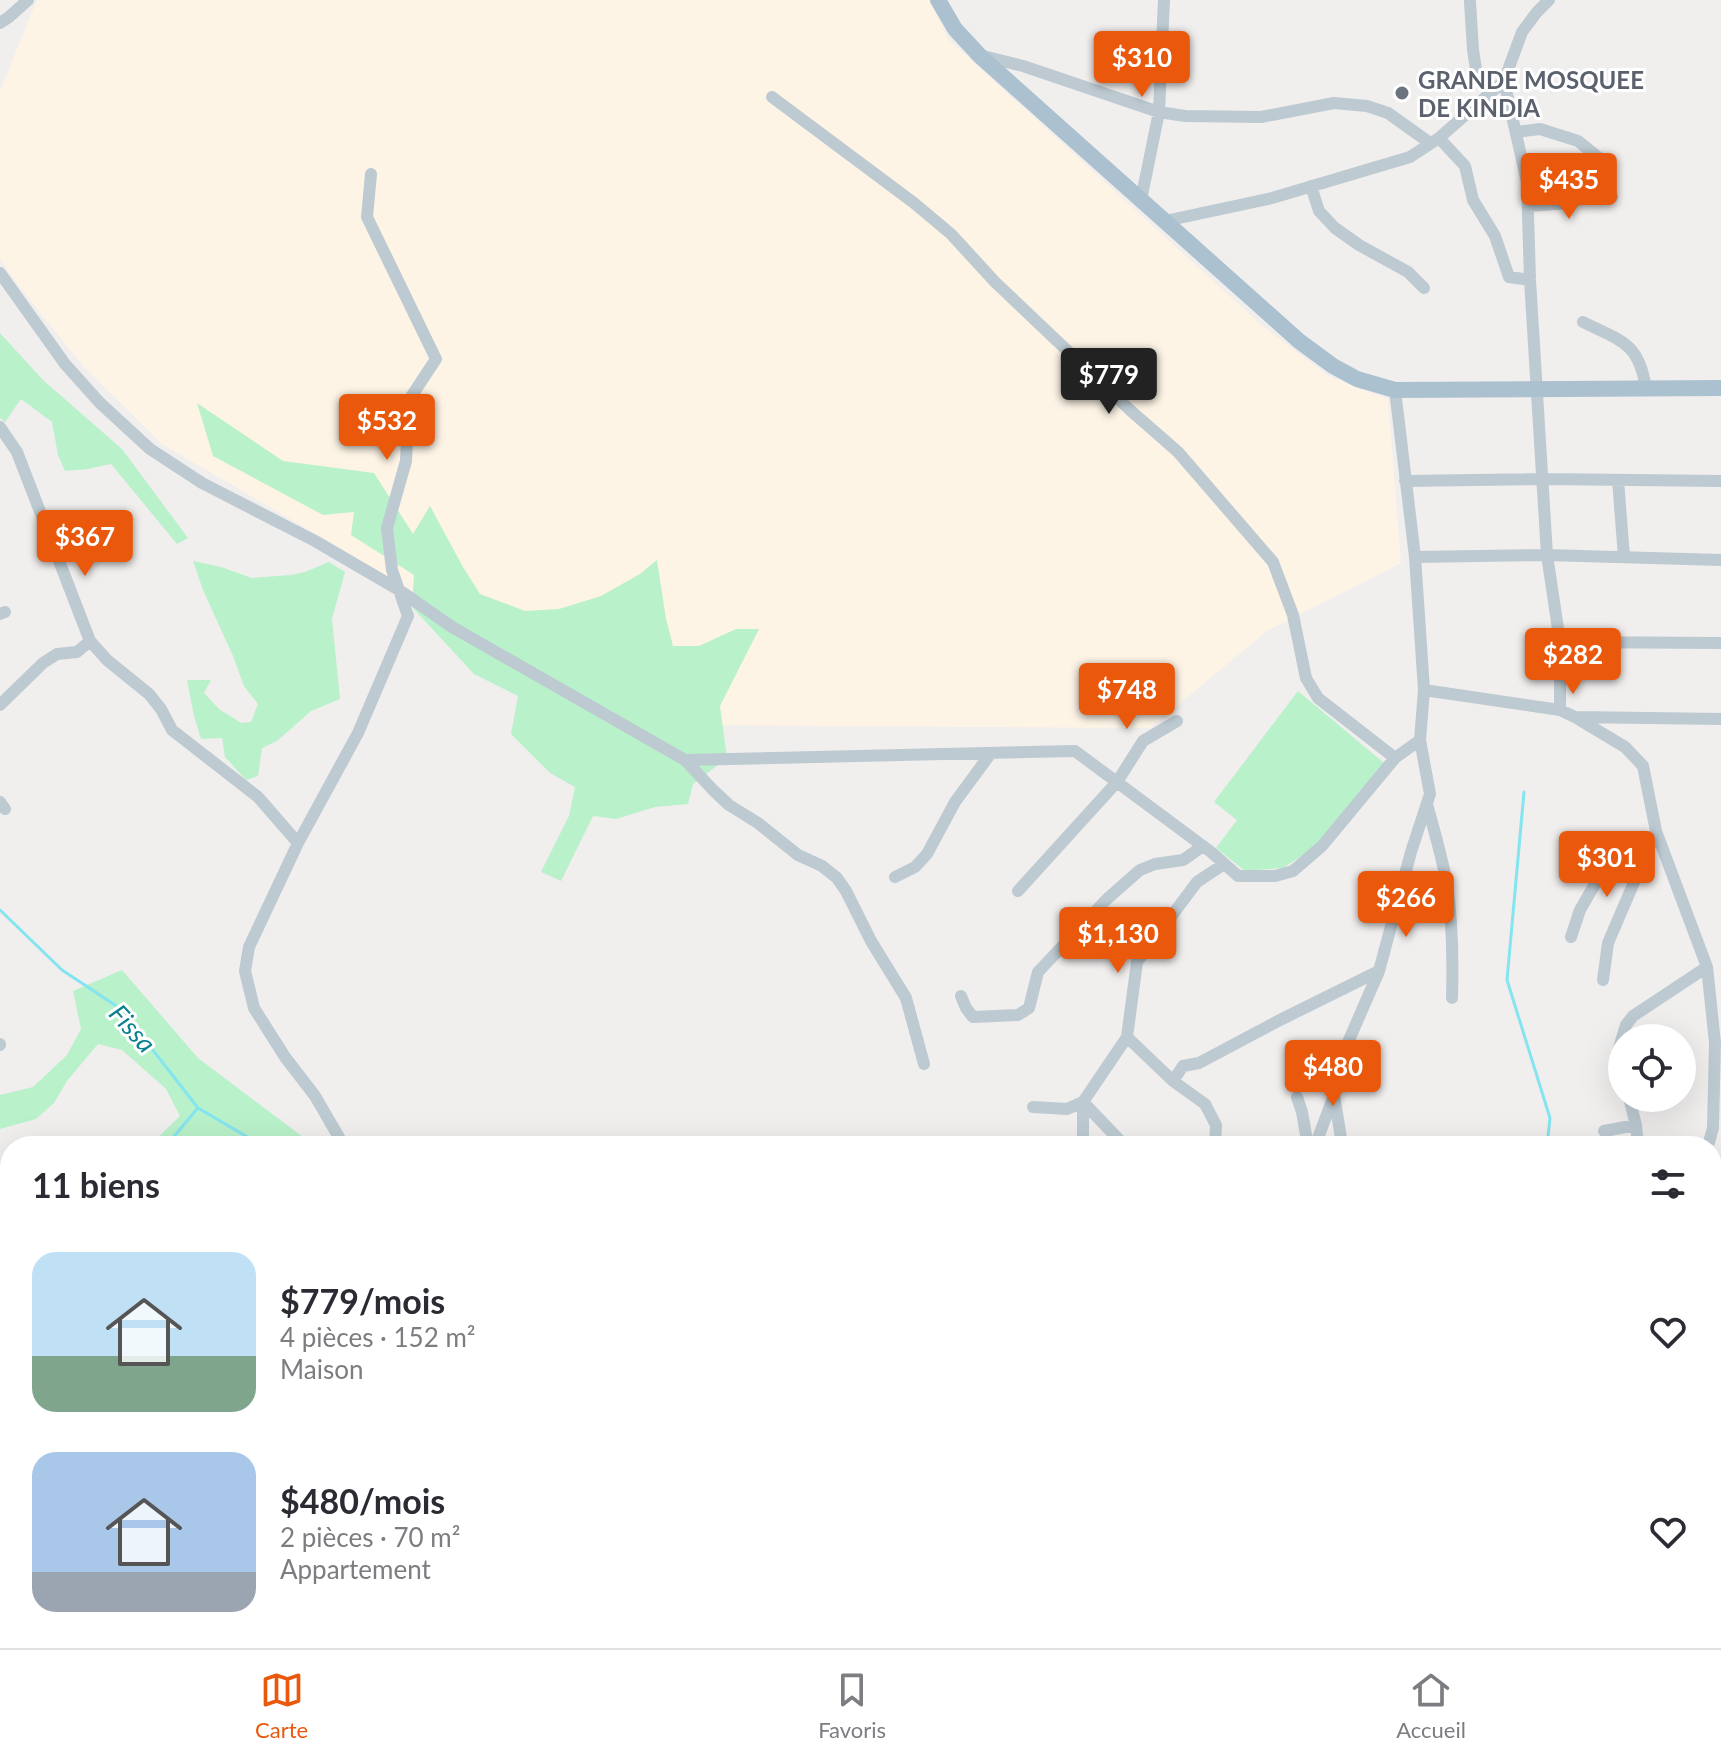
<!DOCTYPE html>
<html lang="fr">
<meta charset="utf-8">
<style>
body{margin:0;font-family:Lato,sans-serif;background:#f2f2f3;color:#2b2b33;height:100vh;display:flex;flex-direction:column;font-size:30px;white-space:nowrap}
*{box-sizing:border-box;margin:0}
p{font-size:26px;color:#7c7c81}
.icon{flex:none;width:44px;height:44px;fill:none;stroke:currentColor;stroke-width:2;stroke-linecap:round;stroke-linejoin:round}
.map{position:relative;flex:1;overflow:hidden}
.side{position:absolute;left:0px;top:1136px;width:1722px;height:512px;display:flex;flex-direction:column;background:#fff;border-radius:32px 32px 0 0;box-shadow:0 8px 32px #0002}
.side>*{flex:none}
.buttons{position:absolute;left:1608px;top:1024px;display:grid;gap:16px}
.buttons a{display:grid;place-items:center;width:88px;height:88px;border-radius:50%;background:#fff;box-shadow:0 8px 32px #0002;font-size:40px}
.price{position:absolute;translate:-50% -68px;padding:0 18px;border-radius:8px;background:#ea580c;color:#fff;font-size:26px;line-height:52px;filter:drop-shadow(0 2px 4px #0008)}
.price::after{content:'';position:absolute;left:50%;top:48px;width:24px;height:18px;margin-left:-12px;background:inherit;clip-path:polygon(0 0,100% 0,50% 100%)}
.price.active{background:#222;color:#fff}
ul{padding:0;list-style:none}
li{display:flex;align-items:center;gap:24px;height:200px;padding:0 32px}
li span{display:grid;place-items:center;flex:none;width:224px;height:160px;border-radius:24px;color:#555}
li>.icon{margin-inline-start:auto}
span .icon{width:96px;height:96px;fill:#fffc;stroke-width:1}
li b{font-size:34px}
h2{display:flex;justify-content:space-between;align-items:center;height:96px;padding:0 32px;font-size:34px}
.dock{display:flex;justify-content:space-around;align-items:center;height:112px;border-top:2px solid #e1e1e2;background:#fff;font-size:22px;color:#7c7c81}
.dock a{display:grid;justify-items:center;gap:4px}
.dock .active{color:#ea580c}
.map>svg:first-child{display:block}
.commercial{fill:#fdf4e6}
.green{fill:#b9f1ca}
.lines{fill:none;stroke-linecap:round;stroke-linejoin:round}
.stream{stroke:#84e4f0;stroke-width:3}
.minor{stroke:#bdcad1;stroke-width:12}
.major{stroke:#acc1cf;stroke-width:16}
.worship-dot{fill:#6b7280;stroke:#fff;stroke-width:3}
.labels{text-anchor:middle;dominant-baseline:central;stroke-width:6;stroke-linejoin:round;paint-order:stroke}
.worship-label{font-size:24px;font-weight:bold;fill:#5b616d;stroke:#fff;text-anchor:start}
.water-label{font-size:26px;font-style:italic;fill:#078090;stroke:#fff}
</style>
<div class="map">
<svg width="1721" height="1648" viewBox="0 0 1721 1648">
<rect width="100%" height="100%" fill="#f1eeee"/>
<path class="commercial" d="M 37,0 L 930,0 L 948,39 L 1259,323 L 1328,376 L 1388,399 L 1401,563 L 1267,631 L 1150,728 L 684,725 L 454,615 L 162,444 L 83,366 L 15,281 L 0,259 L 0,91 Z"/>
<path class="green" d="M 0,333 L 43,380 L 122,449 L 188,538 L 177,544 L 111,464 L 88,469 L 65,471 L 58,455 L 52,422 L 21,399 L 5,422 L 0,418 Z
M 197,403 L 283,461 L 374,473 L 413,534 L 430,506 L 463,567 L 480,594 L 525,611 L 559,609 L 601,596 L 640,574 L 657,560 L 666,619 L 673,646 L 699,646 L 736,629 L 759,629 L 720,706 L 727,758 L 693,784 L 688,804 L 655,807 L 616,819 L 593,816 L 561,881 L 541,872 L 569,816 L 575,787 L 550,773 L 511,734 L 518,696 L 474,674 L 412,607 L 414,575 L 351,535 L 354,512 L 323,515 L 213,456 Z
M 193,561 L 221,567 L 252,578 L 291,575 L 305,572 L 329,562 L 345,572 L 332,619 L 340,699 L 311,711 L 277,741 L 262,748 L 258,776 L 246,780 L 225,757 L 222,738 L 201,739 L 194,716 L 187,680 L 211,680 L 204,693 L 219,709 L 241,723 L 251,722 L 258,704 L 244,686 L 233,656 L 203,590 Z
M 1298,691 L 1384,763 L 1318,845 L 1283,868 L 1245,871 L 1216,848 L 1237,820 L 1214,802 Z
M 122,970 L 198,1058 L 303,1137 L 299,1146 L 149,1146 L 180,1116 L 166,1089 L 122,1050 L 98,1044 L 67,1081 L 54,1103 L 36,1119 L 0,1129 L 0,1095 L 33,1087 L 67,1055 L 81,1029 L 73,991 Z"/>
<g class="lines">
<path class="stream" d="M 1524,792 L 1507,980 L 1550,1118 L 1547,1146
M 0,910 L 62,970 L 121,1009 L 198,1108 L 263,1146
M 166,1146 L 197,1109
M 0,1318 L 10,1315
M 1712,1490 L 1721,1481
M 778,1638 L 788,1648
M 1553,1648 L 1565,1638"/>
<path class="minor" d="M 1549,0 L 1537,12 L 1522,32 L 1504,81 L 1527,182 L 1530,280 L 1547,555 L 1560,642 L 1560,710
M 1470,2 L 1473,50 L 1477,76 L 1491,93
M 0,23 L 9,17 L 28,0
M 983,56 L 1023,66 L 1159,112 L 1185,116 L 1261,117 L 1334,103 L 1367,106 L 1388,113 L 1430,143
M 772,97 L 914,203 L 951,234 L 995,282 L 1130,410 L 1178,452 L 1273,562 L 1293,615 L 1306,678 L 1318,698 L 1395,758
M 1516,132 L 1540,129 L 1578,141 L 1599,158
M 1439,138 L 1465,166 L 1473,200 L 1495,236 L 1509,277 L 1530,280
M 1311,186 L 1319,211 L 1335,228 L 1359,245 L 1408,272 L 1424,288
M 1141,200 L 1159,112 L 1164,0
M 1528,206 L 1570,203 L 1597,190 L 1612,197
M 1165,221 L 1272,198 L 1410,157 L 1439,138 L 1504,81
M 0,273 L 65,364 L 100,403 L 150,449 L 202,483 L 315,541 L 399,590 L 452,627 L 685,760 L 1075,751 L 1211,852 L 1238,876 L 1275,876 L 1293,871 L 1322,846 L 1395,758 L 1420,740
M 1583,322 C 1621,341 1639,342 1646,389
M 0,427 L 17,452 L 90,641 L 107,660 L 149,694 L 161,709 L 172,730 L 258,797 L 298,843
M 1618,480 L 1624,557
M 1405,481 L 1544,479 L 1721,481
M 1415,557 L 1547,555 L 1721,560
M 0,614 L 5,612
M 1560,642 L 1721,643
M 1424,690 L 1560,710 L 1575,717 L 1721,719
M 0,705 L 43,663 L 57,654 L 77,652 L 90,641
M 1575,717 L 1625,747 L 1643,766 L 1656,831 L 1707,967 L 1715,1043 L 1713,1128 L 1708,1146
M 685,760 L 713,790 L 729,805 L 758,823 L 798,855 L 822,866 L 837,878 L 846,891 L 871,941 L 906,998 L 924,1064
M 0,802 L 5,809
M 1427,804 C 1434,830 1442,857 1447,884 C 1452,918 1453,963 1452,998
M 895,877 L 915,867 L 927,854 L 955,802 L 991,753
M 1018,891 L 1117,782 L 1143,741 L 1177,721
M 1571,937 L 1580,910 L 1595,884 L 1620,857 L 1649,846
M 1603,980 L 1608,943 L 1656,831
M 961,996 L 966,1008 L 973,1017 L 1018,1015 L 1029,1008 L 1038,972 L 1107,899 L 1140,870 L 1155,864 L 1183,860 L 1203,846
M 1127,1037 L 1173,1081 L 1205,1104 L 1216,1125 L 1215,1146
M 1622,1038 L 1626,1025 L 1633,1016 L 1707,967
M 1622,1038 L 1617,1055 L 1622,1072
M 0,1044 L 0,1045
M 1173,1081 L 1183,1066 L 1199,1063 L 1278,1021 L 1379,971
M 1297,1097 L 1302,1112 L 1308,1146
M 1629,1098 L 1636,1125 L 1638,1146
M 1083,1102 L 1125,1146
M 1083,1102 L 1083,1146
M 1033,1107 L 1067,1109 L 1083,1102 L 1127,1037 L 1137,962 L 1197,882 L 1224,864
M 1604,1131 L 1636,1125
M 344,1146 L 315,1096 L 285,1057 L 254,1008 L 245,971 L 249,947 L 298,843 L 358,733 L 408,616 L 392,570 L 387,528 L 406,461 L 409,400 L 436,359 L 367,217 L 371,174
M 1315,1146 L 1333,1098
M 1345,1146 L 1341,1138 L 1334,1095 L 1339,1063 L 1379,971 L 1411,852 L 1430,794 L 1420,740 L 1424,690 L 1415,557 L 1395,390
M 0,1401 L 10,1405
M 0,1476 L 10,1462
M 0,1635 L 22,1645 L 30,1638
M 193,1638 L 207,1648
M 530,1638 L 531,1648
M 101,1648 L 111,1638"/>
<path class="major" d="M 938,0 L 955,29 L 980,56 L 1299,341 L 1333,366 L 1357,379 L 1395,390 L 1721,388"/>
</g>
<circle class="worship-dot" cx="1402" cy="93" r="8"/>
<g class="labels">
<g class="worship-label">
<text x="1418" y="79">GRANDE MOSQUEE<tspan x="1418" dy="28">DE KINDIA</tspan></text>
</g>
<g class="water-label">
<text transform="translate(133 1028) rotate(48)">Fissa</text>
</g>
</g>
</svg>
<div class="buttons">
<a><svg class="icon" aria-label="locate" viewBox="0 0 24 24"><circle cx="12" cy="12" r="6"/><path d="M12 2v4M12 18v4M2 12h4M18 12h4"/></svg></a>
</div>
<b class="price" style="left:1142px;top:99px">$310</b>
<b class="price" style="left:1569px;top:221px">$435</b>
<b class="price active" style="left:1109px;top:416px">$779</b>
<b class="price" style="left:387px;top:462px">$532</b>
<b class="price" style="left:85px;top:578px">$367</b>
<b class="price" style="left:1573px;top:696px">$282</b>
<b class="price" style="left:1127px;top:731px">$748</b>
<b class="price" style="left:1607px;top:899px">$301</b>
<b class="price" style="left:1406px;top:939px">$266</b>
<b class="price" style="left:1118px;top:975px">$1,130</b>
<b class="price" style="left:1333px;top:1108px">$480</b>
<section class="side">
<h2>11 biens<svg class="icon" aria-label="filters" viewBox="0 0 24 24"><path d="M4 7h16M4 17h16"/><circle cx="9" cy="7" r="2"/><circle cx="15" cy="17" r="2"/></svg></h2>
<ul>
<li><span style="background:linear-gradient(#bfe0f5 65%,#7fa58c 0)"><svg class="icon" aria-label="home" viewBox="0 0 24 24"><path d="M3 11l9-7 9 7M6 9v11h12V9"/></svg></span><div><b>$779/mois</b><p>4 pièces · 152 m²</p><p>Maison</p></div><svg class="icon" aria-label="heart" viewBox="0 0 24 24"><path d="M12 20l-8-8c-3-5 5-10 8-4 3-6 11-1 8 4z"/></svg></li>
<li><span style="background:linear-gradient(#a9c7e8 75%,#9aa5b1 0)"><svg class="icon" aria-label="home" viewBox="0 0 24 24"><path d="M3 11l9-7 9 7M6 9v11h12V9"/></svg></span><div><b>$480/mois</b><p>2 pièces · 70 m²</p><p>Appartement</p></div><svg class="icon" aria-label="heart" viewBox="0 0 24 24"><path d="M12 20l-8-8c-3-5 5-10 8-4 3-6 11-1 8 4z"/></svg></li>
</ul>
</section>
</div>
<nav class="dock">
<a class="active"><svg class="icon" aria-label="map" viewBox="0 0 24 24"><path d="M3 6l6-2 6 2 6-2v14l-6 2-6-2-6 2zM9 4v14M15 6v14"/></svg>Carte</a>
<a><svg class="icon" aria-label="saved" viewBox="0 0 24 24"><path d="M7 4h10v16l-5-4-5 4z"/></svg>Favoris</a>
<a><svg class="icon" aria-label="home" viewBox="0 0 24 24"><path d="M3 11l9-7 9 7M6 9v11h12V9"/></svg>Accueil</a>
</nav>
